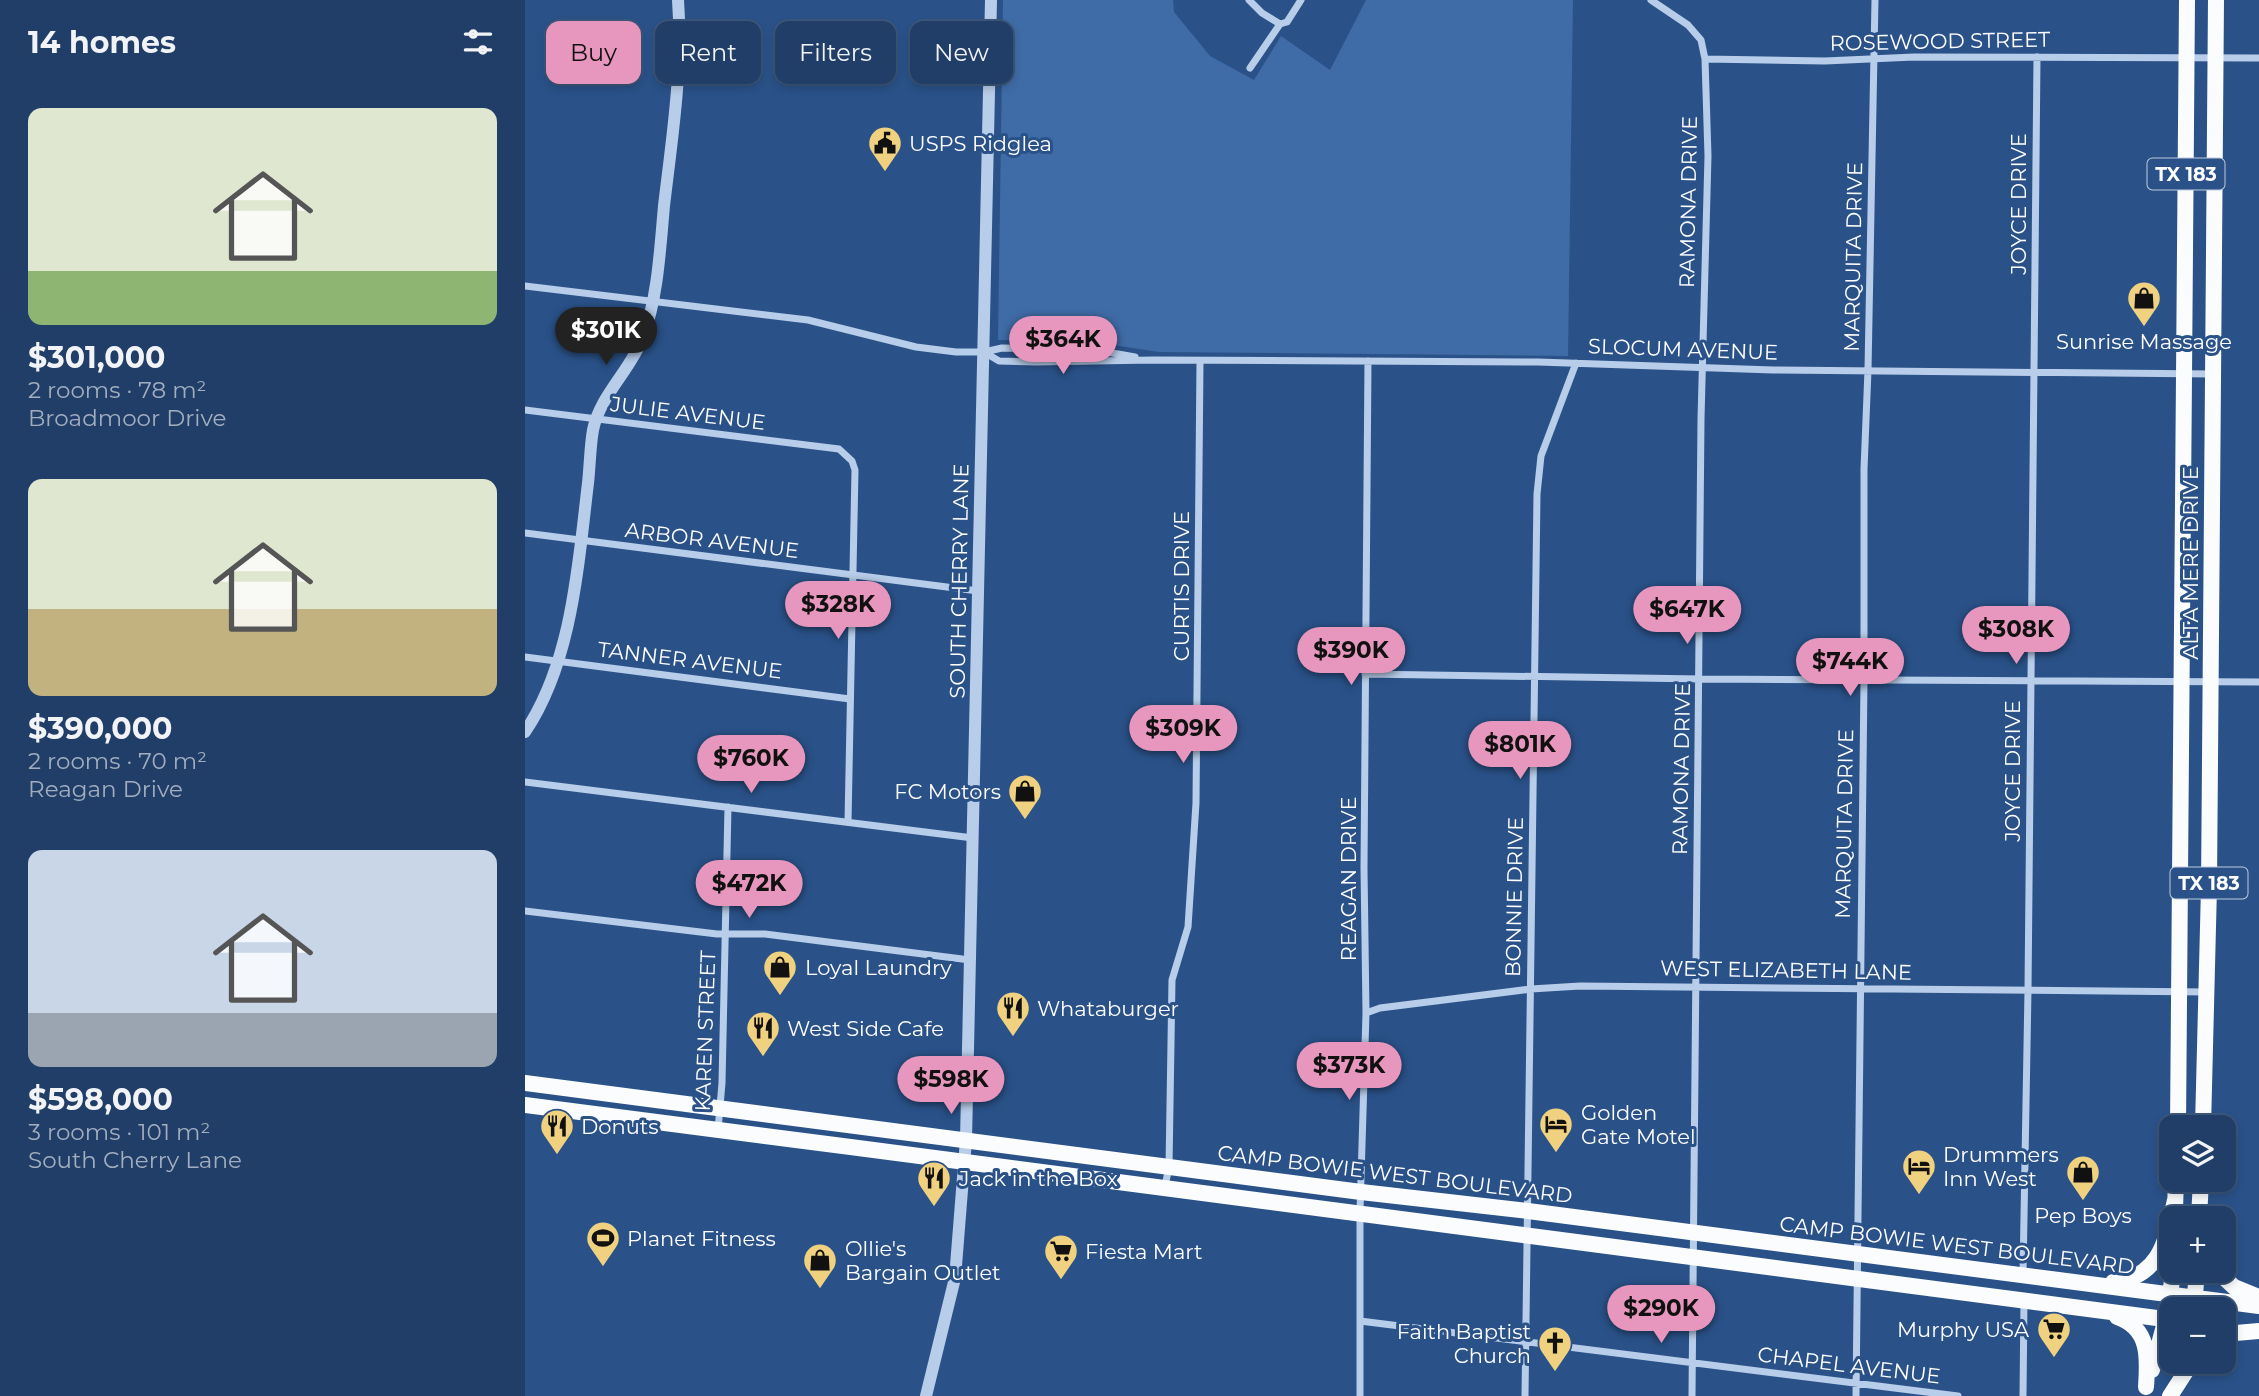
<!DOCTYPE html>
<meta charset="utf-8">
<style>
body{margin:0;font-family:Montserrat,sans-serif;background:#2d4970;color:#f1f3f6;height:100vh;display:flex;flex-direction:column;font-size:26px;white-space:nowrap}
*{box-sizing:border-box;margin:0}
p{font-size:23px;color:#a2aec0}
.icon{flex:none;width:38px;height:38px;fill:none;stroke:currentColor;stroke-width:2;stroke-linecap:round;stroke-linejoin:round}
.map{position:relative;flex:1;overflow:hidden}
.sheet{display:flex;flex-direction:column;background:#203e67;width:525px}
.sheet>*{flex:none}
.top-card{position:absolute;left:21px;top:21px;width:665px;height:63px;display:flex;gap:14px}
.buttons{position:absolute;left:1634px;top:1115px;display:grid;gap:14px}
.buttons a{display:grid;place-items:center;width:77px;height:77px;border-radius:14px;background:#203e67;box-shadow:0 4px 10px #0003,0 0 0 2px #3d577b;font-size:35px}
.price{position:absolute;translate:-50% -60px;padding:0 16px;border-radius:24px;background:#e797bd;color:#111;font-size:23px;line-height:46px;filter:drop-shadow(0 2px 4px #0008)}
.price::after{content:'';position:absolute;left:50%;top:42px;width:21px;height:16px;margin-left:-10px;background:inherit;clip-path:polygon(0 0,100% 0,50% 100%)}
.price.selected{background:#222;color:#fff}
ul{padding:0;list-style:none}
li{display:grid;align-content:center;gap:14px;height:371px;padding:0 28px}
li span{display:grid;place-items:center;height:217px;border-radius:14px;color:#555}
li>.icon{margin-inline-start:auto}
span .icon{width:126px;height:126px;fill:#fffc;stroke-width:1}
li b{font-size:30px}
h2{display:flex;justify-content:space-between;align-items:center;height:84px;padding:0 28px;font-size:30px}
.chip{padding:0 24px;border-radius:14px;background:#203e67;box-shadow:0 4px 10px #0003,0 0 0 2px #3d577b;font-size:24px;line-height:63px}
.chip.selected{background:#e797bd;color:#111}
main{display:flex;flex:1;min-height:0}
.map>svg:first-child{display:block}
.green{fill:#3f6ba6}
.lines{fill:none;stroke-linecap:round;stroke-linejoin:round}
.minor{stroke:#b8cde9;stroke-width:7}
.tertiary{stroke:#b8cde9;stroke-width:12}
.primary{stroke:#fafcfe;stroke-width:16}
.labels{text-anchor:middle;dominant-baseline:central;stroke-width:6;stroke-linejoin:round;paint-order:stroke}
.shield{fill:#2a5289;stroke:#bfcbdc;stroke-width:2}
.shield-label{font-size:19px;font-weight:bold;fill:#fff}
.street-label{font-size:21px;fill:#fff;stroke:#2a5289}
.poi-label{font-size:21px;fill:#fff;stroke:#2a5289;text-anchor:start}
</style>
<main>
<section class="sheet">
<h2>14 homes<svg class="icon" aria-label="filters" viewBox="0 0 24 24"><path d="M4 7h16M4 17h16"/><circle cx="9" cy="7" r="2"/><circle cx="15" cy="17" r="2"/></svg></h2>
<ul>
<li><span style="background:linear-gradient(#dfe7d0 75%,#8fb573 0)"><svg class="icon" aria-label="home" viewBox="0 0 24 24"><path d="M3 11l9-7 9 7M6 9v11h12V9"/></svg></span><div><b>$301,000</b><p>2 rooms · 78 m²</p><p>Broadmoor Drive</p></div></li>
<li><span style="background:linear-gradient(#dfe7d0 60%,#c2b280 0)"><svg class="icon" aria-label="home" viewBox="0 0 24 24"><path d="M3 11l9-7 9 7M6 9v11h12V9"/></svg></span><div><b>$390,000</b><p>2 rooms · 70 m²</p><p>Reagan Drive</p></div></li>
<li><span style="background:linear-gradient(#c9d6e8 75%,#9aa5b1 0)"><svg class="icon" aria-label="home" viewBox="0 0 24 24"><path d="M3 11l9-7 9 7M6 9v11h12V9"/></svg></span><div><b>$598,000</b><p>3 rooms · 101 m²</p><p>South Cherry Lane</p></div></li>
</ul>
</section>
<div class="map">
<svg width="1734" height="1396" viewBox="0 0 1734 1396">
<rect width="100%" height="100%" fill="#2a5289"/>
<path class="green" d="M 478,0 L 648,0 L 649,12 L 685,56 L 729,80 L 756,36 L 805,70 L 841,0 L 1048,0 L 1043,356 L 634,352 L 561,341 L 473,340 Z"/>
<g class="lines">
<path class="minor" d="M 724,0 L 737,13 L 755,24 L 762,22 L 776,0
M 1126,0 L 1163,25 L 1176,40 L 1180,59 L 1183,156 L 1176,419 L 1167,1396
M 1180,59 L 1300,61 L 1389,57 L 1734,58
M 725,68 L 755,24
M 0,286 L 283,320 L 391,347 L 431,352 L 459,352 L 477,348 L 565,349 L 610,357
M 459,352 L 474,361 L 512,362 L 628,360 L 1013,362 L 1248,370 L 1687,374
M 0,410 L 314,449 L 327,461 L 330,470 L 323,822
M 0,533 L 453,591
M 0,657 L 325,699
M 840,674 L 1176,679 L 1734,682
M 0,782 L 448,838
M 0,911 L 192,934 L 240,934 L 445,960
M 841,1013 L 855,1008 L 1006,989 L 1055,986 L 1682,992
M 193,1130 L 197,1083 L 203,807
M 640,1186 L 644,1167 L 647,980 L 663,927 L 671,803 L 675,361
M 1498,1274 L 1503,990 L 1512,57
M 835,1321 L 1433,1396
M 835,1396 L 835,1211 L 841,1013 L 839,868 L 843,361
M 1000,1396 L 1012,494 L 1016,456 L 1051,363
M 1331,1396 L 1339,680 L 1339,469 L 1343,370 L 1350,0
M 1498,1396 L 1499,1300"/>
<path class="tertiary" d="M 0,732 C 47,662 53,566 63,483 C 65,465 65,447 68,430 C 75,395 106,370 118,337 C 133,297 135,249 139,206 C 147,138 158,69 153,0
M 401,1396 L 430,1278 L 441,1140 L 466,0"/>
<path class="primary" d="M 0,1083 L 836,1192 L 1003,1211 L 1734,1306
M 0,1105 C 549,1176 1098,1246 1647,1320
M 1653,1127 L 1662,0
M 1678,1127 L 1684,887 L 1691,0
M 1650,1209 L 1651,1180
M 1674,1218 L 1676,1180
M 1691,1270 L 1709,1287 L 1734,1297
M 1588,1282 C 1636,1277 1641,1240 1650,1200
M 1669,1309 L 1672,1270
M 1592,1317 C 1625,1328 1623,1358 1621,1387
M 1699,1334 L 1734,1331
M 1627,1370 L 1644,1307 L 1648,1270
M 1645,1396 L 1667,1362"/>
</g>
<defs>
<g id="civic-pin" transform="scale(1.75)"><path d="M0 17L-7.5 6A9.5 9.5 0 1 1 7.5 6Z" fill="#efd17f" stroke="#2a5289"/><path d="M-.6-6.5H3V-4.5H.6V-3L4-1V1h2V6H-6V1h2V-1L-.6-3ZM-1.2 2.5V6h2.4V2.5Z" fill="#111"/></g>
<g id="shop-pin" transform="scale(1.75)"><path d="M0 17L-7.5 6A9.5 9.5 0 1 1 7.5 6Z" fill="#efd17f" stroke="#2a5289"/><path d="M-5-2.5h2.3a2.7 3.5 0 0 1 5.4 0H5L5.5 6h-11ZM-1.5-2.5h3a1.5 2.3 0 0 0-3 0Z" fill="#111"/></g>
<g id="restaurant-pin" transform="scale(1.75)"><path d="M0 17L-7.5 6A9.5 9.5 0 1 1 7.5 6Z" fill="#efd17f" stroke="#2a5289"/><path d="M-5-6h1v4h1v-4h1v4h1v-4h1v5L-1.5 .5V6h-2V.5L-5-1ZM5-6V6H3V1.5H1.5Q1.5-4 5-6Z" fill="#111"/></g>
<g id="hotel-pin" transform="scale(1.75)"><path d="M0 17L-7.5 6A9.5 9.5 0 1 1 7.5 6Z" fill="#efd17f" stroke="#2a5289"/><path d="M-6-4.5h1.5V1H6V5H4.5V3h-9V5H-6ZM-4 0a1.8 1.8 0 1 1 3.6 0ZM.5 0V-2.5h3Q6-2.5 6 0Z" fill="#111"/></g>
<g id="stadium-pin" transform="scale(1.75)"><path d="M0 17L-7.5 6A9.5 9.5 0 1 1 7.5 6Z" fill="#efd17f" stroke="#2a5289"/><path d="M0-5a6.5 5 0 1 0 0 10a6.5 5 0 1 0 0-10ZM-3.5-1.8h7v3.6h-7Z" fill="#111"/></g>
<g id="supermarket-pin" transform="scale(1.75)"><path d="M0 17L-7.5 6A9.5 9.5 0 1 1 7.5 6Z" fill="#efd17f" stroke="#2a5289"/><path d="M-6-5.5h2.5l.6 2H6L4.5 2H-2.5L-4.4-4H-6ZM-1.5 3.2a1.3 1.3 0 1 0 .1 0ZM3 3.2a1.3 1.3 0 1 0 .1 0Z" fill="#111"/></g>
<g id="church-pin" transform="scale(1.75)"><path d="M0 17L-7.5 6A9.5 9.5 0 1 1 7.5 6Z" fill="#efd17f" stroke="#2a5289"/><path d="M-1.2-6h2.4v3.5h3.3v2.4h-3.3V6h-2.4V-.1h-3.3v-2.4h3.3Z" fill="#111"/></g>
</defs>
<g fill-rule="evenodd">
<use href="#civic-pin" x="360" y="143"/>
<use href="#shop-pin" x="1619" y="298"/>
<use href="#shop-pin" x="500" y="791"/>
<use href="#shop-pin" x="255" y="967"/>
<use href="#restaurant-pin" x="488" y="1008"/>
<use href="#restaurant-pin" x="238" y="1028"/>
<use href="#hotel-pin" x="1031" y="1124"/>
<use href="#restaurant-pin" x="32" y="1126"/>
<use href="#hotel-pin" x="1394" y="1166"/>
<use href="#shop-pin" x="1558" y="1172"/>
<use href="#restaurant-pin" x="409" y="1178"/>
<use href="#stadium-pin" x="78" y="1238"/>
<use href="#supermarket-pin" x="536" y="1251"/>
<use href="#shop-pin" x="295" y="1260"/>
<use href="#supermarket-pin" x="1529" y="1329"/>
<use href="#church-pin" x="1030" y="1343"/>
</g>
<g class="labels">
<g class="shield">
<rect x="1622.5" y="158.5" width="77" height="31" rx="5"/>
<rect x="1645.5" y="867.5" width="77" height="31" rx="5"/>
</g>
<g class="shield-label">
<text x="1661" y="174">TX 183</text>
<text x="1684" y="883">TX 183</text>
</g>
<g class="street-label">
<text transform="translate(1415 41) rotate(-1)">ROSEWOOD STREET</text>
<text transform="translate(1163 202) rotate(-89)">RAMONA DRIVE</text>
<text transform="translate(1493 204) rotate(-90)">JOYCE DRIVE</text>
<text transform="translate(1328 257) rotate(-89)">MARQUITA DRIVE</text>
<text transform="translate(1158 349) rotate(2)">SLOCUM AVENUE</text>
<text transform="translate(163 413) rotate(7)">JULIE AVENUE</text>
<text transform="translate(187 540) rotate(7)">ARBOR AVENUE</text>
<text transform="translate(1665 563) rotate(-90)">ALTA MERE DRIVE</text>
<text transform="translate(434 581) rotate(-89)">SOUTH CHERRY LANE</text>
<text transform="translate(656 586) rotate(-90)">CURTIS DRIVE</text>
<text transform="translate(165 660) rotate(7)">TANNER AVENUE</text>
<text transform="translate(1156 769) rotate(-89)">RAMONA DRIVE</text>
<text transform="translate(1487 771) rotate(-90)">JOYCE DRIVE</text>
<text transform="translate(1319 824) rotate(-89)">MARQUITA DRIVE</text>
<text transform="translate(823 879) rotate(-90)">REAGAN DRIVE</text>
<text transform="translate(989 897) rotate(-89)">BONNIE DRIVE</text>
<text transform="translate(1261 970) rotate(1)">WEST ELIZABETH LANE</text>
<text transform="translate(180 1031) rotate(-88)">KAREN STREET</text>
<text transform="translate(870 1174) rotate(7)">CAMP BOWIE WEST BOULEVARD</text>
<text transform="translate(1432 1245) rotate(7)">CAMP BOWIE WEST BOULEVARD</text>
<text transform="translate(1324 1365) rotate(7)">CHAPEL AVENUE</text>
</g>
<g class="poi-label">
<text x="384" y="143">USPS Ridglea</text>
<text x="1619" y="341" text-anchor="middle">Sunrise Massage</text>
<text x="476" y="791" text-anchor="end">FC Motors</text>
<text x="280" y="967">Loyal Laundry</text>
<text x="512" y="1008">Whataburger</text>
<text x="262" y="1028">West Side Cafe</text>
<text x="1056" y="1112">Golden<tspan x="1056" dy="24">Gate Motel</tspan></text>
<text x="56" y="1126">Donuts</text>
<text x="1418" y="1154">Drummers<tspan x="1418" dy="24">Inn West</tspan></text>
<text x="434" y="1178">Jack in the Box</text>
<text x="1558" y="1215" text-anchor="middle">Pep Boys</text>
<text x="102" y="1238">Planet Fitness</text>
<text x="320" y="1248">Ollie's<tspan x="320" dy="24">Bargain Outlet</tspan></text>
<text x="560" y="1251">Fiesta Mart</text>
<text x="1504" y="1329" text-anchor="end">Murphy USA</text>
<text x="1006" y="1331" text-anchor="end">Faith Baptist<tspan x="1006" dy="24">Church</tspan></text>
</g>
</g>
</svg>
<div class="buttons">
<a><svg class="icon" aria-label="layers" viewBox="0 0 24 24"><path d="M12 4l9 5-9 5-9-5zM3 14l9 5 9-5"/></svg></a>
<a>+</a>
<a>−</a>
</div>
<b class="price selected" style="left:81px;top:367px">$301K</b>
<b class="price" style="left:538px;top:376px">$364K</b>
<b class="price" style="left:313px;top:641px">$328K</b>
<b class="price" style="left:1162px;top:646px">$647K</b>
<b class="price" style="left:1491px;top:666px">$308K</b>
<b class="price" style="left:826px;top:687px">$390K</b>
<b class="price" style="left:1325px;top:698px">$744K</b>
<b class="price" style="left:658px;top:765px">$309K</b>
<b class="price" style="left:995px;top:781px">$801K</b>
<b class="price" style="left:226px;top:795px">$760K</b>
<b class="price" style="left:224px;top:920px">$472K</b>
<b class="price" style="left:824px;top:1102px">$373K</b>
<b class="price" style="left:426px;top:1116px">$598K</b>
<b class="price" style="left:1136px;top:1345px">$290K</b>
<div class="top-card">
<a class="chip selected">Buy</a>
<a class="chip">Rent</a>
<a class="chip">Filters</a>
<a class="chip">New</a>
</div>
</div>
</main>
